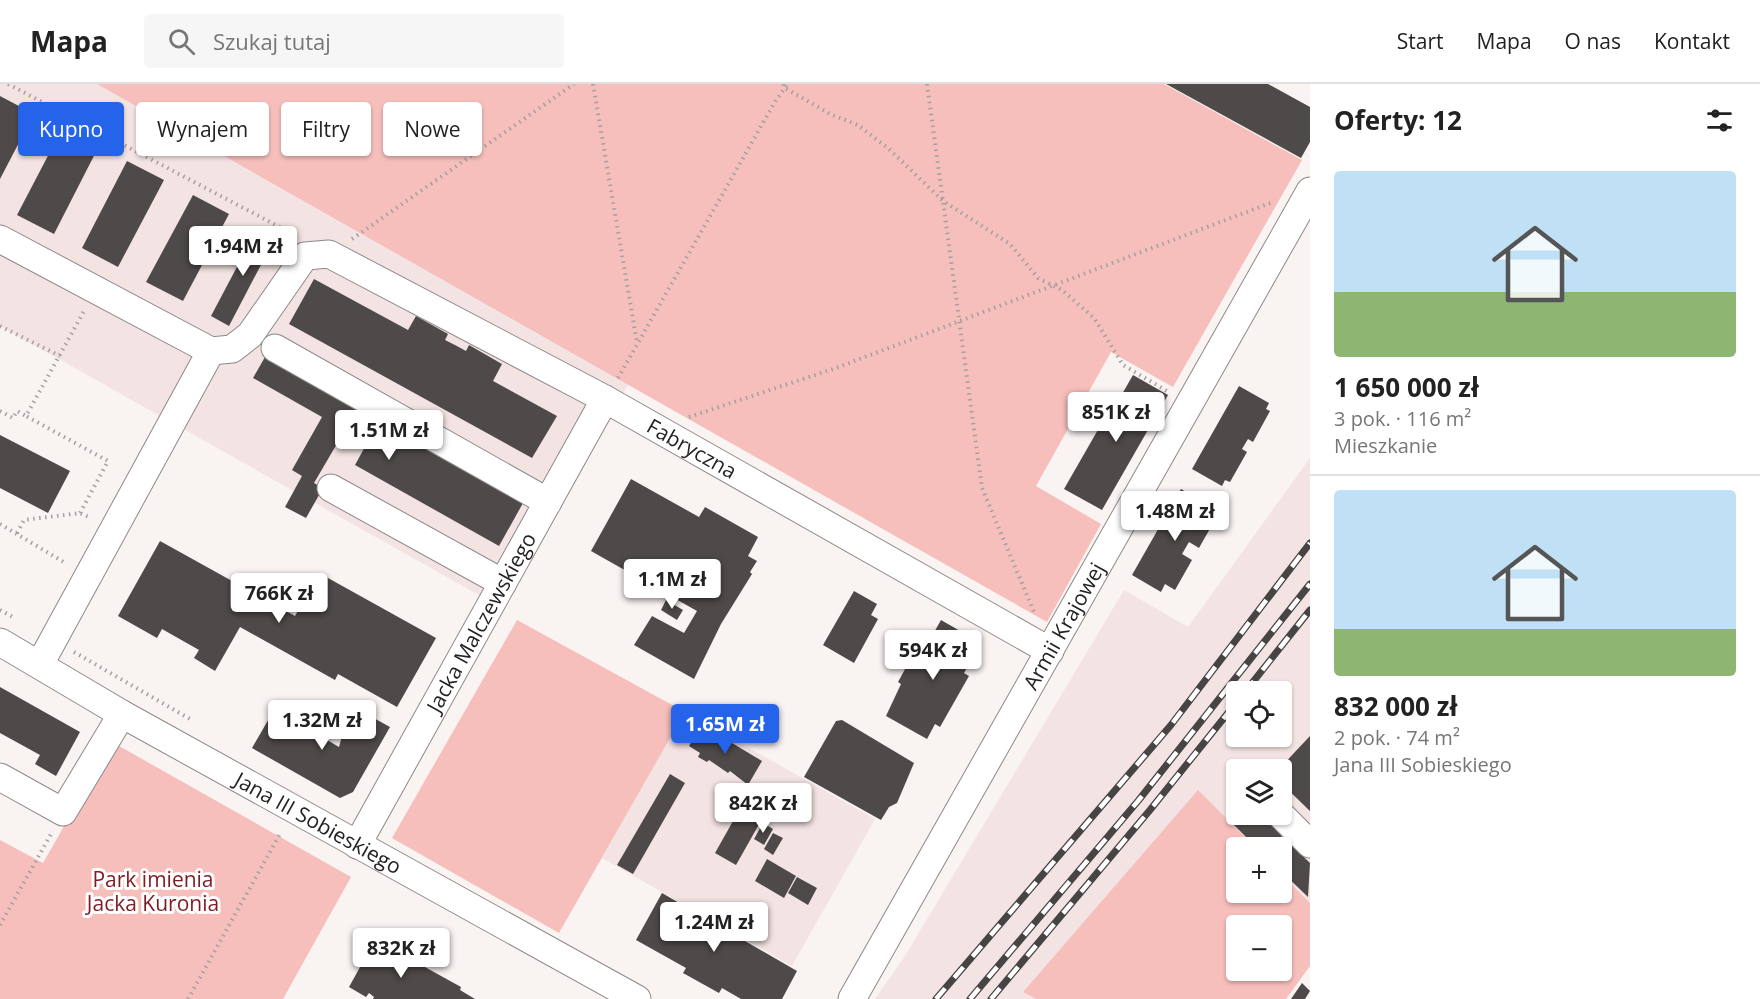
<!DOCTYPE html>
<html lang="pl">
<meta charset="utf-8">
<style>
body{margin:0;font-family:"Open Sans",sans-serif;background:#f6f6f6;color:#222;height:100vh;display:flex;flex-direction:column;font-size:22px;white-space:nowrap}
*{box-sizing:border-box;margin:0}
p{font-size:20px;color:#767676}
.icon{flex:none;width:33px;height:33px;fill:none;stroke:currentColor;stroke-width:2;stroke-linecap:round;stroke-linejoin:round}
.map{position:relative;flex:1;overflow:hidden}
.sheet{display:flex;flex-direction:column;background:#fff;width:450px}
.sheet>*{flex:none}
.banner{position:absolute;left:18px;top:18px;width:570px;height:54px;display:flex;gap:12px}
.buttons{position:absolute;left:1226px;top:597px;display:grid;gap:12px}
.buttons a{display:grid;place-items:center;width:66px;height:66px;border-radius:6px;background:#fff;box-shadow:0 2px 4px #0004;font-size:30px}
.price{position:absolute;translate:-50% -51px;padding:0 14px;border-radius:6px;background:#fff;color:#222;font-size:20px;line-height:39px;filter:drop-shadow(0 2px 3px #0008)}
.price::after{content:'';position:absolute;left:50%;top:36px;width:18px;height:14px;margin-left:-9px;background:inherit;clip-path:polygon(0 0,100% 0,50% 100%)}
.price.current{background:#2563eb;color:#fff}
ul{padding:0;list-style:none}
li{display:grid;align-content:center;gap:12px;height:318px;padding:0 24px}
li+li{border-top:2px solid #e0e0e0}
li span{display:grid;place-items:center;height:186px;border-radius:6px;color:#555}
li>.icon{margin-inline-start:auto}
span .icon{width:108px;height:108px;fill:#fffc;stroke-width:1}
li b{font-size:26px}
h2{display:flex;justify-content:space-between;align-items:center;height:72px;padding:0 24px;font-size:26px}
.pill{padding:0 21px;border-radius:6px;background:#fff;box-shadow:0 2px 4px #0004;font-size:21px;line-height:54px}
.pill.current{background:#2563eb;color:#fff}
header{display:flex;align-items:center;gap:36px;box-sizing:border-box;height:84px;padding:0 30px;background:#fff;border-bottom:2px solid #e0e0e0}
header strong{font-size:28px}
nav{display:flex;gap:33px;margin-inline-start:auto;font-size:21px}
.search{width:420px;height:54px;background:#f6f6f6;display:flex;align-items:center;gap:15px;box-sizing:border-box;padding:0 21px;border-radius:6px;color:#767676;font-size:22px}
main{display:flex;flex:1;min-height:0}
.map>svg:first-child{display:block}
.built{fill:#f3e4e3;fill-rule:evenodd}
.green{fill:#f6bfbc;fill-rule:evenodd}
.building{fill:#4f4a4a}
.lines{fill:none;stroke-linecap:round;stroke-linejoin:round}
.minor-casing{stroke:#8e8989;stroke-width:29}
.path{stroke:#a4a09f;stroke-width:4;stroke-dasharray:1.5 4.5;stroke-linecap:butt}
.minor{stroke:#fff;stroke-width:27}
.rail-casing{stroke:#474544;stroke-width:7}
.rail{stroke:#fff;stroke-width:4.5;stroke-dasharray:14;stroke-linecap:butt}
.labels{text-anchor:middle;dominant-baseline:central;stroke-width:6;stroke-linejoin:round;paint-order:stroke}
.street-label{font-size:21px;fill:#252323;stroke:#fff}
.park-label{font-size:21px;fill:#7e1b23;stroke:#fff}
</style>
<header>
<strong>Mapa</strong>
<div class="search"><svg class="icon" aria-label="search" viewBox="0 0 24 24"><circle cx="10" cy="10" r="6"/><path d="M15 15l6 6"/></svg>Szukaj tutaj</div>
<nav><a>Start</a><a>Mapa</a><a>O nas</a><a>Kontakt</a></nav>
</header>
<main>
<div class="map">
<svg width="1310" height="915" viewBox="0 0 1310 915">
<rect width="100%" height="100%" fill="#f9f3f2"/>
<path class="built" d="M 0,0 L 97,0 L 629,299 L 502,524 L 0,242 Z
M 1310,374 L 1310,819 L 1281,790 L 1281,764 L 1255,763 L 1198,707 L 1023,908 L 1036,915 L 875,915 L 905,872 L 1124,506 L 1188,543 ZM 1236,608 L 1281,608 L 1281,652 L 1236,652 ZM 1236,686 L 1281,686 L 1281,730 L 1236,730 Z
M 685,628 L 875,735 L 792,882 L 602,774 Z"/>
<path class="green" d="M 97,0 L 1164,0 L 1302,76 L 1173,303 L 1111,268 L 1036,402 L 1101,440 L 1047,538 Z
M 517,536 L 685,628 L 559,849 L 392,754 Z
M 112,658 L 351,793 L 283,915 L 0,915 L 0,756 L 43,779 Z
M 1198,706 L 1255,763 L 1236,764 L 1236,808 L 1281,808 L 1281,790 L 1310,819 L 1310,882 L 1286,915 L 1036,915 L 1023,908 ZM 1236,842 L 1281,842 L 1281,886 L 1236,886 Z"/>
<path class="building" d="M 1166,0 L 1268,0 L 1310,23 L 1310,58 L 1301,74 Z
M 0,12 L 34,30 L 0,95 Z
M 63,43 L 99,62 L 54,150 L 17,131 Z
M 127,77 L 164,96 L 118,183 L 82,164 Z
M 193,111 L 229,130 L 183,217 L 146,198 Z
M 257,145 L 275,154 L 229,242 L 211,232 Z
M 314,195 L 408,246 L 416,232 L 448,250 L 445,256 L 455,261 L 466,267 L 469,261 L 502,280 L 493,297 L 557,332 L 532,374 L 289,240 Z
M 265,273 L 523,419 L 499,462 L 355,381 L 367,359 L 345,346 L 314,399 L 323,404 L 306,434 L 285,423 L 302,392 L 292,386 L 322,333 L 253,294 Z
M 1133,291 L 1168,311 L 1102,426 L 1064,405 L 1103,337 L 1106,338 Z
M 1239,302 L 1269,319 L 1266,325 L 1270,327 L 1253,358 L 1248,355 L 1242,365 L 1247,368 L 1230,398 L 1225,396 L 1222,402 L 1192,385 Z
M 0,351 L 70,387 L 48,429 L 0,404 Z
M 631,395 L 699,433 L 705,423 L 758,453 L 748,472 L 757,477 L 750,488 L 752,490 L 721,540 L 694,595 L 634,561 L 652,532 L 684,549 L 697,527 L 591,467 Z
M 1181,405 L 1210,421 L 1206,429 L 1216,434 L 1199,464 L 1189,458 L 1182,470 L 1192,476 L 1175,506 L 1165,500 L 1161,508 L 1132,491 Z
M 160,457 L 295,532 L 319,489 L 436,554 L 397,623 L 338,590 L 335,596 L 240,543 L 215,587 L 194,574 L 199,566 L 162,545 L 157,554 L 118,532 Z
M 854,507 L 877,520 L 871,531 L 878,535 L 854,579 L 823,561 Z
M 666,516 L 683,526 L 677,536 L 661,526 Z
M 941,536 L 981,559 L 964,589 L 969,592 L 940,643 L 935,640 L 927,655 L 886,632 L 901,600 L 898,598 L 910,576 L 914,578 L 920,567 L 923,568 Z
M 0,603 L 80,648 L 56,692 L 35,680 L 40,671 L 0,649 Z
M 274,626 L 293,637 L 296,630 L 309,637 L 305,643 L 339,663 L 344,645 L 348,647 L 354,636 L 364,642 L 370,632 L 390,643 L 353,708 L 340,714 L 252,664 Z
M 842,636 L 914,679 L 897,719 L 889,723 L 881,736 L 804,693 L 836,637 Z
M 702,641 L 762,677 L 748,701 L 730,687 L 728,689 L 709,676 L 707,678 L 698,673 L 700,669 L 689,662 Z
M 1310,652 L 1310,727 L 1281,699 L 1281,686 L 1278,686 Z
M 670,690 L 685,699 L 633,790 L 617,781 Z
M 750,707 L 771,719 L 736,781 L 715,769 Z
M 1236,729 L 1260,730 L 1282,752 L 1271,764 L 1257,764 L 1229,736 Z
M 763,739 L 773,745 L 764,761 L 754,755 Z
M 773,749 L 783,754 L 773,771 L 764,765 Z
M 1290,760 L 1310,779 L 1308,813 L 1281,787 L 1281,770 Z
M 767,775 L 796,792 L 784,814 L 755,797 Z
M 797,793 L 817,804 L 808,821 L 788,809 Z
M 662,809 L 797,887 L 782,915 L 741,915 L 722,904 L 719,909 L 683,889 L 686,884 L 636,856 Z
M 374,858 L 412,880 L 414,877 L 461,903 L 460,906 L 475,915 L 373,915 L 374,913 L 369,909 L 366,913 L 349,903 Z
M 1302,899 L 1310,907 L 1305,915 L 1291,915 Z"/>
<g class="lines">
<g class="minor-casing">
<g id="minor">
<path d="M 0,155 L 211,267 L 40,580"/>
<path d="M 275,264 L 548,418"/>
<path id="s1" d="M 211,267 L 232,265 L 250,251 L 305,172 L 329,170 L 605,315 L 1050,567"/>
<path d="M 331,404 L 503,499"/>
<path id="s2" d="M 0,558 L 122,630 L 637,915"/>
<path d="M 0,693 L 63,728 L 122,630"/>
<path d="M 1280,730 L 1310,760"/>
<path id="s3" d="M 357,761 L 605,315"/>
<path id="s4" d="M 852,915 L 1310,107"/>
</g>
</g>
<path class="path" d="M 8,0 L 291,149
M 593,0 L 637,259
M 783,0 L 785,4 L 830,30 L 858,41 L 889,65 L 943,117 L 1010,160 L 1038,194 L 1062,206 L 1094,234 L 1123,281 L 1167,307
M 927,0 L 982,404 L 1034,528
M 352,155 L 574,0
M 0,242 L 60,272
M 618,294 L 776,16 L 788,0
M 0,327 L 13,334 L 17,327 L 26,332
M 689,333 L 836,284 L 1273,118
M 80,429 L 108,377 L 26,332 L 84,227
M 0,440 L 67,480
M 17,449 L 24,436 L 80,429 L 91,434
M 0,526 L 13,533
M 74,568 L 190,635
M 0,841 L 51,750
M 188,915 L 281,748"/>
<use href="#minor" class="minor"/>
<g class="rail-casing">
<path id="rail" d="M 1245,608 L 1310,526
M 936,915 L 1171,641 L 1310,459
M 970,915 L 1138,717 L 1310,500
M 991,915 L 1150,726 L 1236,619"/>
</g>
<use href="#rail" class="rail"/>
</g>
<g class="labels">
<g class="street-label">
<text stroke="none"><textPath href="#s1" startOffset="576">Fabryczna</textPath></text>
<text stroke="none"><textPath href="#s3" startOffset="255">Jacka Malczewskiego</textPath></text>
<text stroke="none"><textPath href="#s4" startOffset="429">Armii Krajowej</textPath></text>
<text stroke="none"><textPath href="#s2" startOffset="366">Jana III Sobieskiego</textPath></text>
</g>
<g class="park-label">
<text x="153" y="795">Park imienia<tspan x="153" dy="24">Jacka Kuronia</tspan></text>
</g>
</g>
</svg>
<div class="buttons">
<a><svg class="icon" aria-label="locate" viewBox="0 0 24 24"><circle cx="12" cy="12" r="6"/><path d="M12 2v4M12 18v4M2 12h4M18 12h4"/></svg></a>
<a><svg class="icon" aria-label="layers" viewBox="0 0 24 24"><path d="M12 4l9 5-9 5-9-5zM3 14l9 5 9-5"/></svg></a>
<a>+</a>
<a>−</a>
</div>
<b class="price" style="left:243px;top:193px">1.94M zł</b>
<b class="price" style="left:1116px;top:359px">851K zł</b>
<b class="price" style="left:389px;top:377px">1.51M zł</b>
<b class="price" style="left:1175px;top:458px">1.48M zł</b>
<b class="price" style="left:672px;top:526px">1.1M zł</b>
<b class="price" style="left:279px;top:540px">766K zł</b>
<b class="price" style="left:933px;top:597px">594K zł</b>
<b class="price" style="left:322px;top:667px">1.32M zł</b>
<b class="price current" style="left:725px;top:671px">1.65M zł</b>
<b class="price" style="left:763px;top:750px">842K zł</b>
<b class="price" style="left:714px;top:869px">1.24M zł</b>
<b class="price" style="left:401px;top:895px">832K zł</b>
<div class="banner">
<a class="pill current">Kupno</a>
<a class="pill">Wynajem</a>
<a class="pill">Filtry</a>
<a class="pill">Nowe</a>
</div>
</div>
<section class="sheet">
<h2>Oferty: 12<svg class="icon" aria-label="filters" viewBox="0 0 24 24"><path d="M4 7h16M4 17h16"/><circle cx="9" cy="7" r="2"/><circle cx="15" cy="17" r="2"/></svg></h2>
<ul>
<li><span style="background:linear-gradient(#bfe0f5 65%,#8fb573 0)"><svg class="icon" aria-label="home" viewBox="0 0 24 24"><path d="M3 11l9-7 9 7M6 9v11h12V9"/></svg></span><div><b>1 650 000 zł</b><p>3 pok. · 116 m²</p><p>Mieszkanie</p></div></li>
<li><span style="background:linear-gradient(#bfe0f5 75%,#8fb573 0)"><svg class="icon" aria-label="home" viewBox="0 0 24 24"><path d="M3 11l9-7 9 7M6 9v11h12V9"/></svg></span><div><b>832 000 zł</b><p>2 pok. · 74 m²</p><p>Jana III Sobieskiego</p></div></li>
</ul>
</section>
</main>
